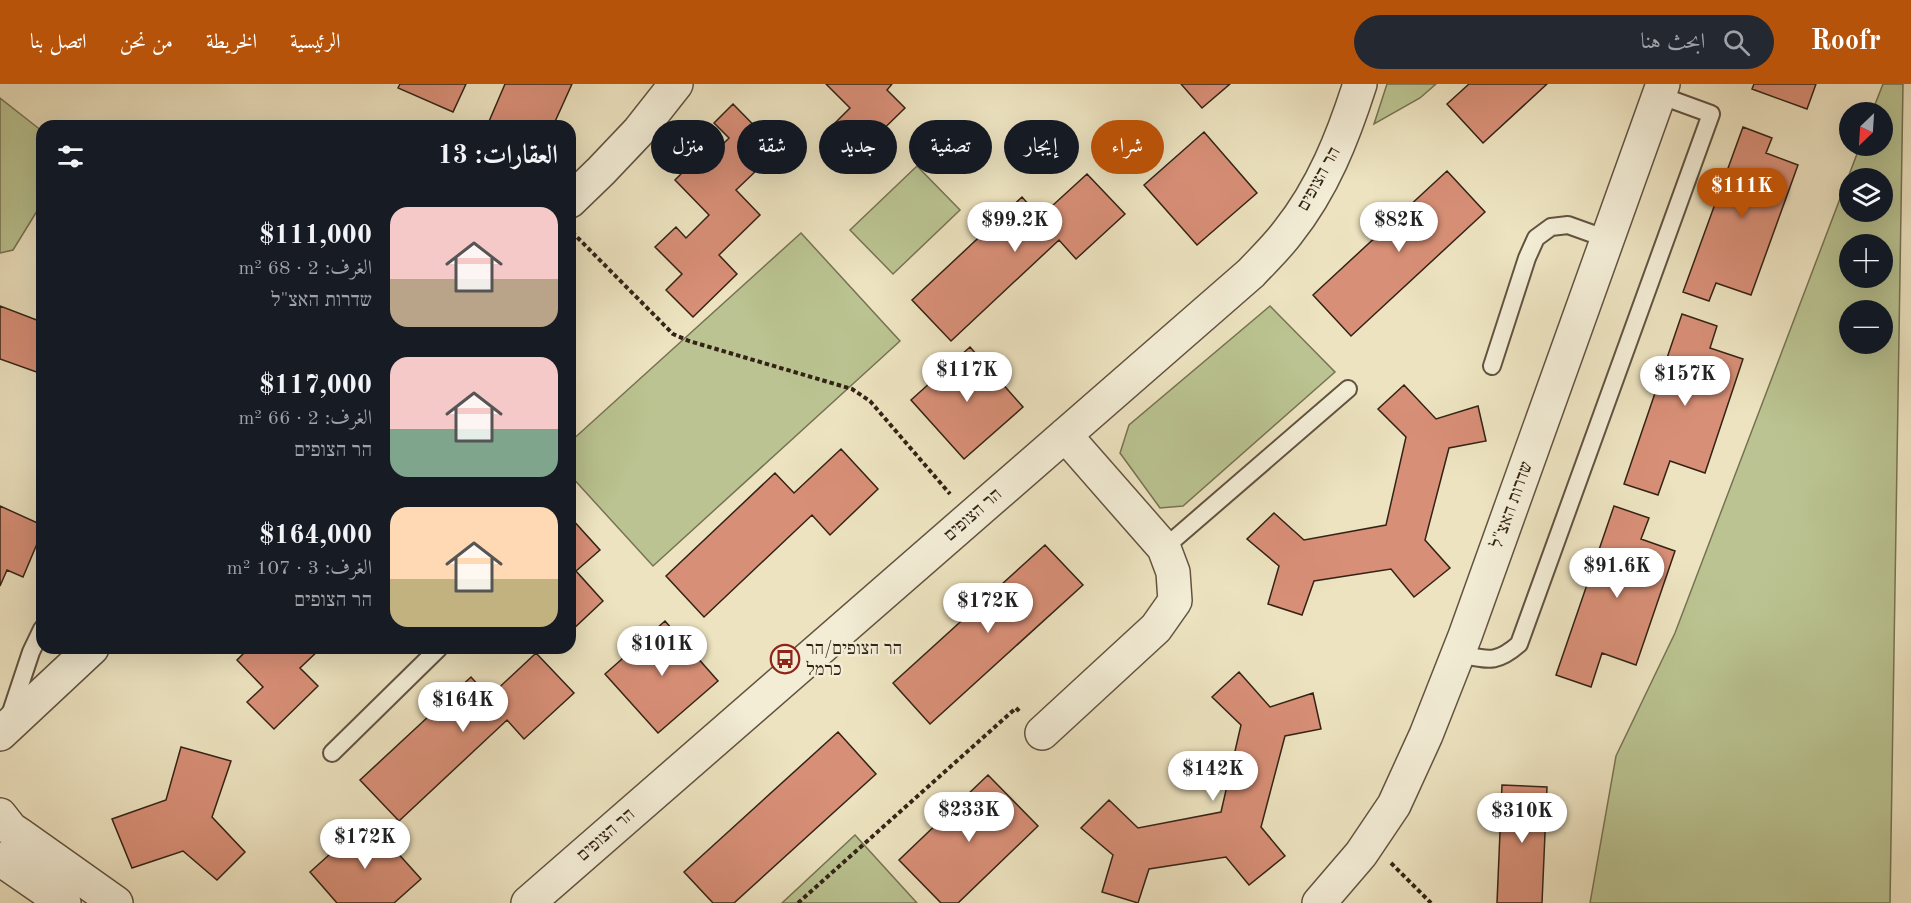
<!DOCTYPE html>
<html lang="ar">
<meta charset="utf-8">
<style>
body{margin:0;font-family:"Old Standard TT",Amiri,"Frank Ruhl Libre",serif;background:#242831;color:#f1f3f6;direction:rtl;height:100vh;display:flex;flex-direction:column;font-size:22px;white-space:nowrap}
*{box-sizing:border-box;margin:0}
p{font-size:20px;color:#9ea1a6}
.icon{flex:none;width:33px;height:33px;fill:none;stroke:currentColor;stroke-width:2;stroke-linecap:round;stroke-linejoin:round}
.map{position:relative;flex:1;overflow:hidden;direction:ltr}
.sheet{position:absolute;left:36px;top:36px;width:540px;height:534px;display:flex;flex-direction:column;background:#171b24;border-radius:18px;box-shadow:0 6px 24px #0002;direction:rtl}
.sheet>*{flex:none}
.hud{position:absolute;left:594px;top:36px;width:570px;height:54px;direction:rtl;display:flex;gap:12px}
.needle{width:39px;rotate:205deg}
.fabs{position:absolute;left:1839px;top:18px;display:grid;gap:12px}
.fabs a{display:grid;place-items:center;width:54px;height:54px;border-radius:50%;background:#171b24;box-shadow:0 6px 24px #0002;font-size:30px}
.price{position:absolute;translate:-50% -51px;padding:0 14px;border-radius:21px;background:#fff;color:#222;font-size:20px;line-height:39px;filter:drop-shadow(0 2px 3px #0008)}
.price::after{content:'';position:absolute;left:50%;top:36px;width:18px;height:14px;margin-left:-9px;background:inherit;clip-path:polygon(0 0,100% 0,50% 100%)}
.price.current{background:#b45309;color:#fff}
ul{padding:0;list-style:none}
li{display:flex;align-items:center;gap:18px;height:150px;padding:0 18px}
li span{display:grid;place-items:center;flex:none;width:168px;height:120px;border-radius:18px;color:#555}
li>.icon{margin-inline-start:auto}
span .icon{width:72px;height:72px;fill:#fffc;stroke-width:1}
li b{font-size:26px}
h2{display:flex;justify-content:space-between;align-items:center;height:72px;padding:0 18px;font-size:26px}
.chip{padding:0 21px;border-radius:27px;background:#171b24;box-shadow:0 6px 24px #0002;font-size:21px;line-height:54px}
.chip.current{background:#b45309;color:#fff}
header{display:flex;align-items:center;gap:36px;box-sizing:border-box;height:84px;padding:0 30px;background:#b45309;color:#fff}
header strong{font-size:28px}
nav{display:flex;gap:33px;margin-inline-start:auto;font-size:21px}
.search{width:420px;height:54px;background:#242831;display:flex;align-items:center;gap:15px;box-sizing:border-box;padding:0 21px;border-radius:33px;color:#9ea1a6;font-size:22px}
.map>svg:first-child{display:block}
.green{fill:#bac391;stroke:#767353;stroke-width:1.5;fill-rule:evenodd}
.building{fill:#d88f77;stroke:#332315;stroke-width:1.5}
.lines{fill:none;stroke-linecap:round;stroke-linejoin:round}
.service-casing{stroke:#625340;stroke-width:20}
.minor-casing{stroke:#625340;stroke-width:36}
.tertiary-casing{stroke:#625340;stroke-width:36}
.path{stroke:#332315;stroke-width:4;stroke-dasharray:4.5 3;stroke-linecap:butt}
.service{stroke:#f3edd6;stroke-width:16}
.minor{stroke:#f3edd6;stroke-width:33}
.tertiary{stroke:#f3edd6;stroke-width:33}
.labels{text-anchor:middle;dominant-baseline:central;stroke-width:5;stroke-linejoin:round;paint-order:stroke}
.street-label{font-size:18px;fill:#332315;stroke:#f3edd6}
.poi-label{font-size:18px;fill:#332315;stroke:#f3edd6;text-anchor:start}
</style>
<header>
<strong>Roofr</strong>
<div class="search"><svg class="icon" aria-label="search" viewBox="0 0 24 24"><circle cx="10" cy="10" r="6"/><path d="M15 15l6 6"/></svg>ابحث هنا</div>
<nav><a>الرئيسية</a><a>الخريطة</a><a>من نحن</a><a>اتصل بنا</a></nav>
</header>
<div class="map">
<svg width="1911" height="819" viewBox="0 0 1911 819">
<rect width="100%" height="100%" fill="#ede3c0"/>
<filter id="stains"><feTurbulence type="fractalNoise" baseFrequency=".00333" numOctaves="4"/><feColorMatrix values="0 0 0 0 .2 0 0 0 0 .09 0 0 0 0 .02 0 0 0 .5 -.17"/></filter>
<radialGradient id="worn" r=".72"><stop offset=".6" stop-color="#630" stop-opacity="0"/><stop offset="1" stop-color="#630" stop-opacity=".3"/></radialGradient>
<path class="green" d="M 1387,0 L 1436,0 L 1420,14 L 1374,40 Z
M 1883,0 L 1903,0 L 1890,819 L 1590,819 L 1616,672 L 1675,549 L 1860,62 L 1882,62 L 1882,28 L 1872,28 ZM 1882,94 L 1882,128 L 1850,128 L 1850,94 ZM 1850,160 L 1882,160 L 1882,194 L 1850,194 ZM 1882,226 L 1882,260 L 1850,260 L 1850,226 Z
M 0,14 L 42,47 L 42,119 L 13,166 L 0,169 Z
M 917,82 L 960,126 L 893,190 L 850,146 Z
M 801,149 L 900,257 L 653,482 L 570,391 L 570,358 Z
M 1270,222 L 1335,288 L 1183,422 L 1160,424 L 1120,369 L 1129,341 Z
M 855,751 L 917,819 L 782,819 Z"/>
<path class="building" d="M 400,0 L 466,0 L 453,28 L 398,4 Z
M 505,0 L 572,0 L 553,42 L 487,42 Z
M 826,0 L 892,0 L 887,6 L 905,24 L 861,67 L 834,40 L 850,24 Z
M 1181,0 L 1230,0 L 1202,24 Z
M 1469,0 L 1547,0 L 1483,59 L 1447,20 Z
M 1754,0 L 1816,0 L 1807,25 L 1752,5 Z
M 733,20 L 778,66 L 736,106 L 760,131 L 719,171 L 737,190 L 693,233 L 666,206 L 682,190 L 655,163 L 676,143 L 686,154 L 709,131 L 675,96 L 698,73 L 704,79 L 729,54 L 714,39 Z
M 1743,43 L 1772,54 L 1766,69 L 1798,81 L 1751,211 L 1716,199 L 1709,217 L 1683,208 Z
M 1204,48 L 1257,109 L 1197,161 L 1144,101 Z
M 1447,87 L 1485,128 L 1351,252 L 1313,211 Z
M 1087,90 L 1125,130 L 1076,175 L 1059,156 L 951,257 L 912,216 L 1022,113 L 1040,133 Z
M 0,222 L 42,238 L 42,290 L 0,275 Z
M 1682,230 L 1717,242 L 1710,264 L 1743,275 L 1705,389 L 1670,377 L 1658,411 L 1624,400 Z
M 970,263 L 1023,323 L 964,375 L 911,316 Z
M 1404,301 L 1436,335 L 1478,322 L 1486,357 L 1449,364 L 1425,456 L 1450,484 L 1414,513 L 1391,485 L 1314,497 L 1302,531 L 1268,520 L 1279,482 L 1247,455 L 1274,429 L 1304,456 L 1386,441 L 1406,353 L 1378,325 Z
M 841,365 L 878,405 L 830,451 L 812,431 L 704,533 L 666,492 L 775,389 L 794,409 Z
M 0,422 L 42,441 L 42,448 L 23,493 L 7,486 L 0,502 Z
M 1614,422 L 1649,434 L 1641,455 L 1675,467 L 1636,581 L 1602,569 L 1591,603 L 1556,591 Z
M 571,434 L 600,466 L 576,487 L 603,517 L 570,548 Z
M 1045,461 L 1083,501 L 930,640 L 893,599 Z
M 665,537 L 718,597 L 658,649 L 605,590 Z
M 249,564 L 264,564 L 267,567 L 269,564 L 321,564 L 300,584 L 318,602 L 274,645 L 247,618 L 263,603 L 237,576 Z
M 536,569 L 574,609 L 524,655 L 507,636 L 399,737 L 360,696 L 471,593 L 489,613 Z
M 1239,588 L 1270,623 L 1313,609 L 1321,645 L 1285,652 L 1261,743 L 1285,772 L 1249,801 L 1226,773 L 1149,785 L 1138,819 L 1102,808 L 1113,771 L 1081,744 L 1109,716 L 1138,744 L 1221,728 L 1241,641 L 1212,613 Z
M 838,648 L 876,690 L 734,819 L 713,819 L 684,788 Z
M 181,663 L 231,677 L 212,733 L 245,768 L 217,796 L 183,767 L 132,784 L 112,735 L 166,716 Z
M 988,691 L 1038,742 L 958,819 L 941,819 L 899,776 Z
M 1502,701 L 1547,703 L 1542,819 L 1497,819 Z
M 368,736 L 421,795 L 394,819 L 337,819 L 310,788 Z"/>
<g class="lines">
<g class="service-casing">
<path id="service" d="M 1492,282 L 1527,174 L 1536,154 L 1551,143 L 1568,141 L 1607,155
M 1164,464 L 1348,305
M 1458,570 C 1487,575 1495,581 1519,560 L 1711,30 L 1659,11
M 9,634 L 31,568 L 42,545
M 332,669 L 439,564"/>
</g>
<g class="minor-casing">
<path id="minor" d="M 1042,649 L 1156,544 L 1175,517 L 1173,488 L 1164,464 L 1065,351
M 528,819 L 1251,189 C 1263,176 1277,163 1288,148 C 1323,104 1343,53 1360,0
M 1319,819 L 1361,770 L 1394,721 L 1426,651 L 1465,552 L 1663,0"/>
</g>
<g class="tertiary-casing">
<path id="tertiary" d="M 570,117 L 601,87 L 639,47 L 676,0
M 0,650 L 92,564
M 0,731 L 11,745 L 20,751 L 116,819
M 0,775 L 64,819"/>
</g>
<path class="path" d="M 572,148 L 673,250 L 689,257 L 852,305 L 870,317 L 950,410
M 1391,779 L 1431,819
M 798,819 L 1016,624 L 1020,628"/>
<use href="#service" class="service"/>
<use href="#minor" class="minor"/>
<use href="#tertiary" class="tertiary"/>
</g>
<defs>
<g id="bus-ring" transform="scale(1.5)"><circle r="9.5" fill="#f3edd6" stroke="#8f2418" stroke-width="1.5"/><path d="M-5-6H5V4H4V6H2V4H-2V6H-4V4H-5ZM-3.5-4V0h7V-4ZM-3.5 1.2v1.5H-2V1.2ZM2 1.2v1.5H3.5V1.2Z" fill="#8f2418"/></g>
</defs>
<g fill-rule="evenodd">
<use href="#bus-ring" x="785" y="575"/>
</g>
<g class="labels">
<g class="street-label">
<text transform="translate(1319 95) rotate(-61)">הר הצופים</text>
<text transform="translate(1512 421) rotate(-70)">שדרות האצ"ל</text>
<text transform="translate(973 431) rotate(-41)">הר הצופים</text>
<text transform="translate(606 751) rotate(-41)">הר הצופים</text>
</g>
<g class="poi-label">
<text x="806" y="565">הר הצופים/הר<tspan x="806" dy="21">כרמל</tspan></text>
</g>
</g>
<rect width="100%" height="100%" filter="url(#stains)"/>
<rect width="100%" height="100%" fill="url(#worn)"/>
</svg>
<div class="fabs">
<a><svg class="needle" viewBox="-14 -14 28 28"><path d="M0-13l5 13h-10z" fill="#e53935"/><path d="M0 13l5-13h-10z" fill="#9ea1a6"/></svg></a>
<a><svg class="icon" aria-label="layers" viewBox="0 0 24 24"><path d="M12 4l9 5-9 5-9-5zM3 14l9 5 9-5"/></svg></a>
<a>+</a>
<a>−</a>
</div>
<b class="price current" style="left:1742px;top:135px">$111K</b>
<b class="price" style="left:1015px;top:169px">$99.2K</b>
<b class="price" style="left:1399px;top:169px">$82K</b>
<b class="price" style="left:967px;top:319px">$117K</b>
<b class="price" style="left:1685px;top:323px">$157K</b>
<b class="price" style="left:1617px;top:515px">$91.6K</b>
<b class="price" style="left:988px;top:550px">$172K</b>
<b class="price" style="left:662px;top:593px">$101K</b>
<b class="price" style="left:463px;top:649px">$164K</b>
<b class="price" style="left:1213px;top:718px">$142K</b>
<b class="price" style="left:969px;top:759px">$233K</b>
<b class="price" style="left:1522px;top:760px">$310K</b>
<b class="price" style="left:365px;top:786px">$172K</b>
<div class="hud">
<a class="chip current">شراء</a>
<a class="chip">إيجار</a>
<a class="chip">تصفية</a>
<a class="chip">جديد</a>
<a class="chip">شقة</a>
<a class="chip">منزل</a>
</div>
<section class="sheet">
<h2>العقارات: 13<svg class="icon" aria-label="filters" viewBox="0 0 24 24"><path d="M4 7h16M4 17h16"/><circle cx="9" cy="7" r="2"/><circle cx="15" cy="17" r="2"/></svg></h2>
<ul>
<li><span style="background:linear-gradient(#f6c9c9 60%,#b9a48a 0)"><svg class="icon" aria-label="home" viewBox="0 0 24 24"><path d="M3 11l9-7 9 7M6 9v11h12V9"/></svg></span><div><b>$111,000</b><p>الغرف: 2 · 68 m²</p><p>שדרות האצ&quot;ל</p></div></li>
<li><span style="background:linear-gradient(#f6c9c9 60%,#7fa58c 0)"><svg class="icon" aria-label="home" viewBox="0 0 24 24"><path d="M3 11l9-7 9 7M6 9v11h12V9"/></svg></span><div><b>$117,000</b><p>الغرف: 2 · 66 m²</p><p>הר הצופים</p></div></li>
<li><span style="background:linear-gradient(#ffd9b3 60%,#c2b280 0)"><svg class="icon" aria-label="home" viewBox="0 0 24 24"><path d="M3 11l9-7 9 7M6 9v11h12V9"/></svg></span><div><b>$164,000</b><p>الغرف: 3 · 107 m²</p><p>הר הצופים</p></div></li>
</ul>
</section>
</div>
